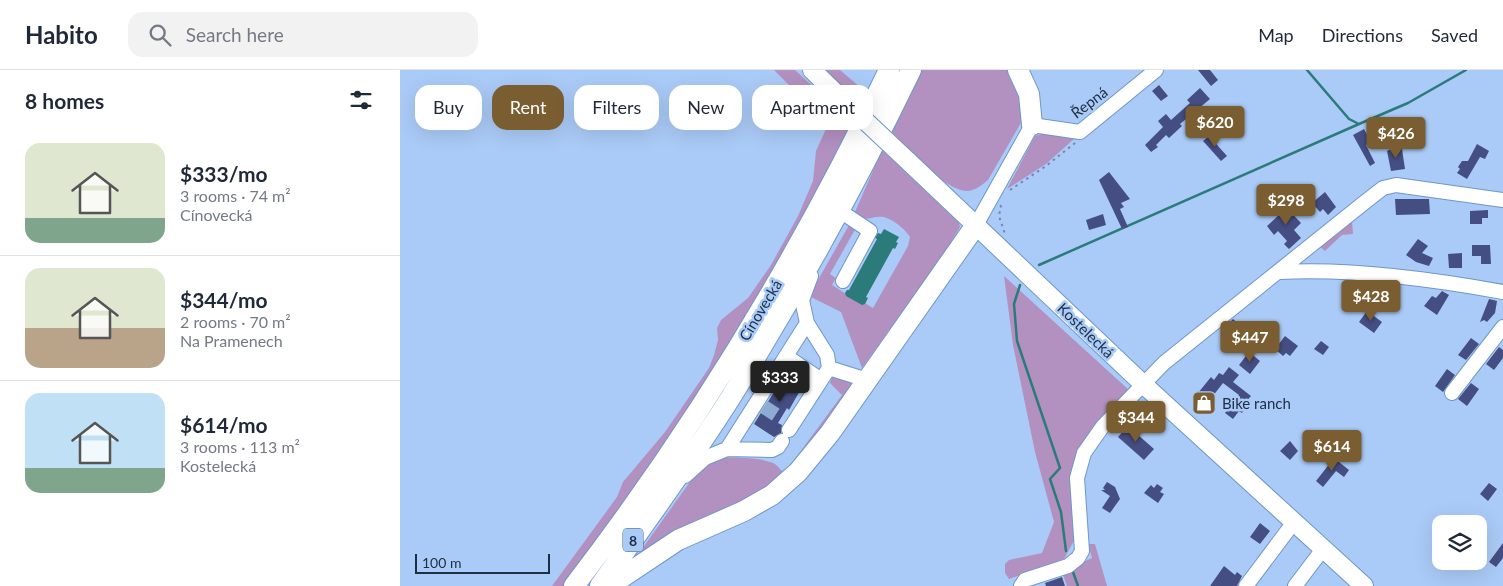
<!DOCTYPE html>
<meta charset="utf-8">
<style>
body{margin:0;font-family:Lato,sans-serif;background:#f2f2f3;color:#1f2937;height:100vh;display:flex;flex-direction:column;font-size:19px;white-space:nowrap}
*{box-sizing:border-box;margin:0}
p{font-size:16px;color:#747a83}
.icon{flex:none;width:28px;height:28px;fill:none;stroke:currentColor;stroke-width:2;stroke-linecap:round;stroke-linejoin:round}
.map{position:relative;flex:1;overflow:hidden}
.details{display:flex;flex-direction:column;background:#fff;width:400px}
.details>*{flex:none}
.hud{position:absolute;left:15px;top:15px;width:475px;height:45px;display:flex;gap:10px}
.buttons{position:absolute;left:1032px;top:445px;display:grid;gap:10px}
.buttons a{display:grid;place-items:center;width:55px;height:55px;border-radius:10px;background:#fff;box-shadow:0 5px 20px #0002;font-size:25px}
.scale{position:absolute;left:15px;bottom:12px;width:135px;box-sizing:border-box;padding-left:5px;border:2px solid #1d2d43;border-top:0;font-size:14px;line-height:18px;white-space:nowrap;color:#1d2d43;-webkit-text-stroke:4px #aacbf7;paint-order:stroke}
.price{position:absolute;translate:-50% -42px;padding:0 11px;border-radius:5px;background:#7b5d32;color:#fff;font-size:16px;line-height:32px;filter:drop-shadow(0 1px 2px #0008)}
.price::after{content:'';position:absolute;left:50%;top:30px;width:15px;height:11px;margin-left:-8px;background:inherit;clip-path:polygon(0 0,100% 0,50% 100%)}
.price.current{background:#222;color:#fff}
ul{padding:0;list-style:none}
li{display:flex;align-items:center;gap:15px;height:125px;padding:0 25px}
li+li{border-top:1px solid #e0e1e3}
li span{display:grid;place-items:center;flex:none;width:140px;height:100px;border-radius:15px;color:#555}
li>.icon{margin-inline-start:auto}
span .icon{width:60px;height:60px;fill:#fffc;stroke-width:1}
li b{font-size:21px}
h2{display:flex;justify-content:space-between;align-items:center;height:60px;padding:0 25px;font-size:21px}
.pill{padding:0 18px;border-radius:15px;background:#fff;box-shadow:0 5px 20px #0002;font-size:18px;line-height:45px}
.pill.current{background:#7b5d32;color:#fff}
header{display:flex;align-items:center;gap:30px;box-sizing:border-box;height:70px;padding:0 25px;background:#fff;border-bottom:1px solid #e0e1e3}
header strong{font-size:24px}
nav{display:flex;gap:28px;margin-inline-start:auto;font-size:18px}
.search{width:350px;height:45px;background:#f2f2f3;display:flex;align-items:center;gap:12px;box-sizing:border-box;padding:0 18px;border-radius:15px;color:#747a83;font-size:19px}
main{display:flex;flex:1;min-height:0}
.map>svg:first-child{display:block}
.green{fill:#b291c1}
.water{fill:#2b7b7b}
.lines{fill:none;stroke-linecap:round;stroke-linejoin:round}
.stream{stroke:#2b7b7b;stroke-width:2.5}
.building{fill:#454e83}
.minor-tunnel{stroke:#8eabd3;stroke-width:14;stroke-dasharray:14 7;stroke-linecap:butt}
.minor-casing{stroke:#6e96c9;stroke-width:16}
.major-casing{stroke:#6e96c9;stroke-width:20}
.highway-casing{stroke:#6e96c9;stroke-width:22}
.path{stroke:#708aad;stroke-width:2;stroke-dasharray:2.5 4;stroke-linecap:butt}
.minor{stroke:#fff;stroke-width:14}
.major{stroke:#fff;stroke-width:18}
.highway{stroke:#fff;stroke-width:20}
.major-bridge-casing{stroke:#6e96c9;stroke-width:20;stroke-linecap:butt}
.major-bridge{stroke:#fff;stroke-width:18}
.labels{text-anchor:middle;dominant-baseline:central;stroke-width:5;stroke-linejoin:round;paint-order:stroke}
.shield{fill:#aacbf7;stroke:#475c79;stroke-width:1}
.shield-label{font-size:14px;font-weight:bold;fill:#1d2d43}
.street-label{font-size:15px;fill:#1d2d43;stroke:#aacbf7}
.poi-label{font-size:15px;fill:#1d2d43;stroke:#aacbf7;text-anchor:start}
</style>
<header>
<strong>Habito</strong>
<div class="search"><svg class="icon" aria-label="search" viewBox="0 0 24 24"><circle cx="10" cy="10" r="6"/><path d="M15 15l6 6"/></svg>Search here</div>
<nav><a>Map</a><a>Directions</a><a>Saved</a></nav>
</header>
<main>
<section class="details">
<h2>8 homes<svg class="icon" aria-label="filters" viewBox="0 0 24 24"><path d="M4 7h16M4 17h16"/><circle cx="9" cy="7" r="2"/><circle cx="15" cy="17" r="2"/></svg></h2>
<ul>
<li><span style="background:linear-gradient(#dfe7d0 75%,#7fa58c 0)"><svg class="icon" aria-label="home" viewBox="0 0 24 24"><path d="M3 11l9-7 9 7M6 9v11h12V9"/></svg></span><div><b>$333/mo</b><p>3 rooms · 74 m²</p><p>Cínovecká</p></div></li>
<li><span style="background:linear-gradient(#dfe7d0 60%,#b9a48a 0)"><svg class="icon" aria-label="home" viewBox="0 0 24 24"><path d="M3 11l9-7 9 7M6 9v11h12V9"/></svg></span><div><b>$344/mo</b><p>2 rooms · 70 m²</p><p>Na Pramenech</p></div></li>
<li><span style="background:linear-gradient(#bfe0f5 75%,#7fa58c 0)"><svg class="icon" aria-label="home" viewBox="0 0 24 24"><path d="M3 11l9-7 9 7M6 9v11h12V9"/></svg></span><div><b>$614/mo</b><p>3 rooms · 113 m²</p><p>Kostelecká</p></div></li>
</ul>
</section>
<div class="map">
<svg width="1103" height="516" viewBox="0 0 1103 516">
<rect width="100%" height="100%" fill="#aacbf7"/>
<path class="green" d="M 374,0 L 395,0 L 454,54 C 416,122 379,192 339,259 C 288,346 226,437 163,516 L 152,516 L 217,427 L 223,412 L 265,362 L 309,298 L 314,285 L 318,270 L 317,258 L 321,250 L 348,228 L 371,195 L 398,146 L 413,111 L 416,81 L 426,59 L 417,43 Z
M 424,0 L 440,0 L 460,17 L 455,31 Z
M 520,0 L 610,0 L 619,13 L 622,51 L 588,110 C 582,115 576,120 568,121 C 545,122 506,77 491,61 Z
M 644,63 L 675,68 L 646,94 L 607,119 L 635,66 Z
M 482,80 L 559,153 L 560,157 L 547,179 L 462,298 L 441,242 L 409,226 L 449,155 L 456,158 L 430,204 L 436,208 L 432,215 L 462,234 L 463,232 L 473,238 L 508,176 L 510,167 C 505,159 494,150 484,147 C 473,145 469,152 456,147 L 455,142 Z
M 952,150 L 953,164 L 942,165 L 925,181 L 920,177 Z
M 604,206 L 730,321 L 679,379 L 676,467 L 664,489 L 609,509 L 605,503 L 605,494 L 609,490 L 642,483 L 654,452 L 635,382 L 613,275 Z
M 437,306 L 457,314 L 378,414 L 244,481 L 242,479 L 297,402 C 303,396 308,391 317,389 C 326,386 364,388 373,393 C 376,394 379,398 382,401 L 389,397 L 442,325 L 430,313 L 432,308 Z
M 688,474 L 695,474 L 707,516 L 667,516 L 662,502 L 692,488 Z"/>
<path class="water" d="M 484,159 L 499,167 L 496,172 L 498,173 L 495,179 L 493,178 L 466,227 L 468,228 L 465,234 L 462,235 L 446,226 L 445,223 L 447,220 L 449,220 L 477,169 L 475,168 L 478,163 L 481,164 Z"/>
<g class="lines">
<path class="stream" d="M 907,0 L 949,49 L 959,54 L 1008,33 L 1066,0
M 639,195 L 959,54
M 620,215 L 614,234 L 617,271 L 660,398 L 650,409 L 661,442 L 666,481
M 673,502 L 678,516"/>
</g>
<path class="building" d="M 798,0 L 810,0 L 818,10 L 811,16 Z
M 759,15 L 768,26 L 761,31 L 752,21 Z
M 800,18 L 810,29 L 780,54 L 782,56 L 769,68 L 766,65 L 756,75 L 758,77 L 751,82 L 745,75 L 763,57 L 758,51 L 766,44 L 771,50 L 790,33 L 787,30 Z
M 964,59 L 971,72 L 966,75 L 975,93 L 970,96 L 953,65 Z
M 809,66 L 827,86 L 821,91 L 803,71 Z
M 1077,74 L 1089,81 L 1085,89 L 1080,87 L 1067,109 L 1057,103 L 1060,99 L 1058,97 L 1062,91 L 1068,91 Z
M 995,77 L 1002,79 L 1005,99 L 991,101 L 987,81 Z
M 709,102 L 730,129 L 721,133 L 724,137 L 720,139 L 728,157 L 722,159 L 699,110 Z
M 925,122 L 936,137 L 928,145 L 923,139 L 920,142 L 912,133 Z
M 995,129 L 1029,129 L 1030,144 L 996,145 Z
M 883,134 L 901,153 L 894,160 L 901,168 L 889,179 L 884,174 L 887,171 L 878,161 L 874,165 L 867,156 L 880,144 L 877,140 Z
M 1088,140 L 1088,148 L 1082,148 L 1082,154 L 1070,154 L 1070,141 Z
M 703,144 L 706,155 L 689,160 L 686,150 Z
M 1018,169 L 1028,176 L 1022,183 L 1033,188 L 1029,196 L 1016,192 L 1006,185 Z
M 1072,175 L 1090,175 L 1091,194 L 1081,194 L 1081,186 L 1072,186 Z
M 1062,183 L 1062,198 L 1049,198 L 1048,184 Z
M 977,213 L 989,214 L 988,222 L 997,223 L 996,232 L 974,231 L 975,225 L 969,225 L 971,214 Z
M 1042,221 L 1049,225 L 1037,245 L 1024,236 L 1032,226 L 1036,228 Z
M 1089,229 L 1097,231 L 1095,243 L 1087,252 L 1084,250 L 1080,252 Z
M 967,241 L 982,252 L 974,263 L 959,252 Z
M 833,249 L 861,273 L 853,283 L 825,257 Z
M 885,266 L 898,276 L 890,286 L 886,283 L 883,286 L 875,279 Z
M 1071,268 L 1079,274 L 1066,290 L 1058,285 Z
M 921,271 L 929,277 L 923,285 L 914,279 Z
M 1099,277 L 1103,280 L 1103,288 L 1094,300 L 1086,294 Z
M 849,282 L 860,291 L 850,304 L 839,295 Z
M 829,297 L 839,305 L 833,312 L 851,326 L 844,334 L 847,336 L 842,343 L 839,341 L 833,349 L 825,343 L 839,325 L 823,313 L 809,331 L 815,335 L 810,341 L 794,328 L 811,307 L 814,310 L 819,303 L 823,305 Z
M 389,298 L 406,310 L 389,340 L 387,338 L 378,353 L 382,355 L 381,363 L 374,367 L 354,354 Z
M 1047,299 L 1055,305 L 1043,322 L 1035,316 Z
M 1071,313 L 1079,319 L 1067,336 L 1058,329 Z
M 756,343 L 764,352 L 758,358 L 751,351 Z
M 728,356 L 754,379 L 744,390 L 718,367 Z
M 890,371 L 898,381 L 890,390 L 880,381 Z
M 934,388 L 949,400 L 944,407 L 936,401 L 923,417 L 916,411 Z
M 707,412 L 715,417 L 720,429 L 710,443 L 702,438 L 710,426 L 701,420 L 705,420 L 703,418 Z
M 1089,413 L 1097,419 L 1088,431 L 1080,424 Z
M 757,414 L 763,418 L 760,422 L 764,424 L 758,433 L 744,423 L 751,415 L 754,418 Z
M 860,453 L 870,461 L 860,474 L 850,467 Z
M 1103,473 L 1103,488 L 1096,497 L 1089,492 Z
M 824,496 L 835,505 L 837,502 L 842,506 L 837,516 L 810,516 Z
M 662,507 L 665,516 L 646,516 L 645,513 Z"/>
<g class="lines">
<path class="minor-tunnel" d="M 364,337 L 381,348"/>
<g class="minor-casing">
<path id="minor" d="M 440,141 L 470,161 L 443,211
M 576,155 L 632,55 L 680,62 L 756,0
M 880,202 C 952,198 1032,209 1103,222
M 386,286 L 417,307 L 412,319
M 429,298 L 467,310
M 1052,323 L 1103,257
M 389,360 L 429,298 L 427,285 L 407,253
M 327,379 L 372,380 L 378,377 L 382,371
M 285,406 L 305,388 L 327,379 L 407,253 L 402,230 L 411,206
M 621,516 L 625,510 L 668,496 L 678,488 L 682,481 L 677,408 L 684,383 L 703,356 L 764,293 L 965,132 L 983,118 L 996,115 L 1103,130
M 846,516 L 894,452
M 895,516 L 923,479"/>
</g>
<g class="major-casing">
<path id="major" d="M 412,0 L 443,30
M 508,91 L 743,314 L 964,516"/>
</g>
<g class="highway-casing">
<path id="highway" d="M 618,0 L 629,24 L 632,55
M 174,516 C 297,356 402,182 489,0
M 200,516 C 244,454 290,392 331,327 C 397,221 457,112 511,0
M 209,516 L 278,470 L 344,441 L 372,425 L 398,402 L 430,363 L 576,155"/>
</g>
<path class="path" d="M 610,120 L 646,96 L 675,73
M 601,135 L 599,146 L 605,164"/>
<use href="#minor" class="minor"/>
<use href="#major" class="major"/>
<use href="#highway" class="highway"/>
<g class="major-bridge-casing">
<path id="major-bridge" d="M 443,30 L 508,91"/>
</g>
<use href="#major-bridge" class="major-bridge"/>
</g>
<defs>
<g id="shop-square" transform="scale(1.25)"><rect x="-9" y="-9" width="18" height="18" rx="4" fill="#7b5d32" stroke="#aacbf7"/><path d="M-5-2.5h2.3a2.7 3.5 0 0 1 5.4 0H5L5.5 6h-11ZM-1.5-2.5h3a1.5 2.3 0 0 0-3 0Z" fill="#fff"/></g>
</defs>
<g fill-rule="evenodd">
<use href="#shop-square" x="804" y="333"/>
</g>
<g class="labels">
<rect class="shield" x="223" y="458.5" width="20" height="23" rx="4"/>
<g class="shield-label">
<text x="233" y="470">8</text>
</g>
<g class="street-label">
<text transform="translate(689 32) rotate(-37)">Řepná</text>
<text transform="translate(360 240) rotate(-59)">Cínovecká</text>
<text transform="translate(686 260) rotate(44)">Kostelecká</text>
</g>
<g class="poi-label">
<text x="822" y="333">Bike ranch</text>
</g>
</g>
</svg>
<div class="buttons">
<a><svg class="icon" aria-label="layers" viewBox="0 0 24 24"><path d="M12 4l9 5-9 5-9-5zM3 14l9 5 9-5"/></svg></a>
</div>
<div class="scale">100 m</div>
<b class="price" style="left:815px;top:78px">$620</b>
<b class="price" style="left:996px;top:89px">$426</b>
<b class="price" style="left:886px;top:156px">$298</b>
<b class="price" style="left:971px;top:252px">$428</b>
<b class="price" style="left:850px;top:293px">$447</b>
<b class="price current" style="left:380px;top:333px">$333</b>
<b class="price" style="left:736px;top:373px">$344</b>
<b class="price" style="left:932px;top:402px">$614</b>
<div class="hud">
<a class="pill">Buy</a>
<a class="pill current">Rent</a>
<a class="pill">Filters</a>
<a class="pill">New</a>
<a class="pill">Apartment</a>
</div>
</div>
</main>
